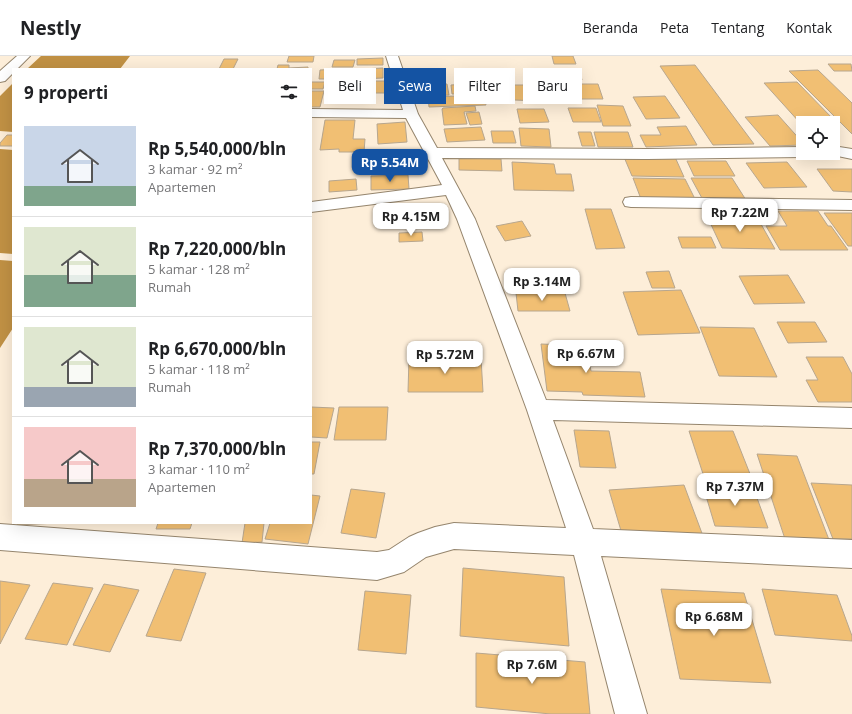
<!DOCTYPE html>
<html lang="id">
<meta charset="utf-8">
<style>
body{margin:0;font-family:"Open Sans",sans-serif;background:#f6f6f6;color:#202124;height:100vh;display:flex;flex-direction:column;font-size:15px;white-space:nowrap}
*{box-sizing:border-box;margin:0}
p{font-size:13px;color:#757577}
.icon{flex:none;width:22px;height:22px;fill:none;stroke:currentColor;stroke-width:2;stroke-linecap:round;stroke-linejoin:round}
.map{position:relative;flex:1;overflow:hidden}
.details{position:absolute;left:12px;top:12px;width:300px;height:456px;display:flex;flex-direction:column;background:#fff;border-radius:0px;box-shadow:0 4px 16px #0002}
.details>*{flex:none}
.hud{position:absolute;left:324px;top:12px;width:380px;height:36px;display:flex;gap:8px}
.controls{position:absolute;left:796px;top:60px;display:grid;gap:8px}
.controls a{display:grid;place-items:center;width:44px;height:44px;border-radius:0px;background:#fff;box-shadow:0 4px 16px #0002;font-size:20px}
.price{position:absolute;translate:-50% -34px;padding:0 9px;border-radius:8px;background:#fff;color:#222;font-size:13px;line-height:26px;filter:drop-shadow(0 1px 2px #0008)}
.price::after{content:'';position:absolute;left:50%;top:24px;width:12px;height:9px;margin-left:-6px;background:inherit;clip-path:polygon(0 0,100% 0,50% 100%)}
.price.active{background:#1453a3;color:#fff}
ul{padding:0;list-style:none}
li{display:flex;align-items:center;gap:12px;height:100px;padding:0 12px}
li+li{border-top:1px solid #e0e0e0}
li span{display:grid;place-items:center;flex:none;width:112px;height:80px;border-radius:0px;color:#555}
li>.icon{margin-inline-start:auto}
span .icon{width:48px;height:48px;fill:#fffc;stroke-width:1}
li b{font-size:17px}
h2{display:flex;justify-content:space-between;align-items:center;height:48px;padding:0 12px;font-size:17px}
.tag{padding:0 14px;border-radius:0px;background:#fff;box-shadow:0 4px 16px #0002;font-size:14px;line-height:36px}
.tag.active{background:#1453a3;color:#fff}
header{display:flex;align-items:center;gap:24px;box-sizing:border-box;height:56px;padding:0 20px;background:#fff;border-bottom:1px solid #e0e0e0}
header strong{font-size:19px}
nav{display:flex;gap:22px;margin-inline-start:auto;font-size:14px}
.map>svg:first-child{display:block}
.water{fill:#c19144}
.building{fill:#f1bf73;stroke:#b7a68e}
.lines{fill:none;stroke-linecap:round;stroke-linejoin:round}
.minor-casing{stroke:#95856d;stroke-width:2}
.minor{fill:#fff;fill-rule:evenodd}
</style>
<header>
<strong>Nestly</strong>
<nav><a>Beranda</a><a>Peta</a><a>Tentang</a><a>Kontak</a></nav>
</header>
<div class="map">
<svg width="852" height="658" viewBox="0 0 852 658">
<rect width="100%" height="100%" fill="#fdeed9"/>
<path class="water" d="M 41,0 L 130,0 L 120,13 L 27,13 Z
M 13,27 L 13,76 L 0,75 L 0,40 Z
M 0,93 L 13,94 L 13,198 L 0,197 Z
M 0,204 L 13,205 L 13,272 L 0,292 Z"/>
<path class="building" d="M 289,0 L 314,0 L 313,6 L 287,6 Z
M 552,0 L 573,0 L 576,8 L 554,8 Z
M 383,2 L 383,9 L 357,9 L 357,3 Z
M 224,3 L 238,3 L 233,13 L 219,13 Z
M 334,4 L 355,4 L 353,11 L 332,11 Z
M 828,8 L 851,8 L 852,15 L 834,15 Z
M 278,9 L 289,9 L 289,12 L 308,11 L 308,13 L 277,13 Z
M 695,9 L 754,88 L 713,89 L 660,10 Z
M 383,12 L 383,22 L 360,23 L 360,13 Z
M 339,13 L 337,23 L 319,23 L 320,14 Z
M 552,13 L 579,13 L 582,24 L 554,23 Z
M 818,14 L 852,47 L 852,78 L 789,15 Z
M 364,25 L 390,25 L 388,37 L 361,37 Z
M 311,26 L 325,26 L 323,33 L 311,33 Z
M 488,26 L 491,38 L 472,38 L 470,27 Z
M 797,26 L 836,66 L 801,68 L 764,27 Z
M 447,28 L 449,39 L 417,40 L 416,29 Z
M 468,28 L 470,38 L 452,38 L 451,29 Z
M 562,28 L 598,28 L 603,43 L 566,43 Z
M 511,29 L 538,29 L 541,45 L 514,44 Z
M 311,35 L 324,35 L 320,51 L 311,51 Z
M 483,39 L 486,49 L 429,51 L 428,41 Z
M 665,40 L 680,62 L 646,63 L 633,41 Z
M 597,49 L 623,50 L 631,70 L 603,70 Z
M 475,50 L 476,55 L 464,56 L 467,68 L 444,69 L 442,53 L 443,52 Z
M 568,52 L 596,52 L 601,66 L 573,66 Z
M 517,53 L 544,53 L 549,66 L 520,67 Z
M 479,56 L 482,68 L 470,69 L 466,57 Z
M 778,59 L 803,87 L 803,89 L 770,90 L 745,61 Z
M 325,64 L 355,64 L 353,83 L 365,83 L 364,96 L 339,96 L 339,93 L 320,94 Z
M 405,66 L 407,86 L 378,88 L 377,68 Z
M 686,70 L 697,89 L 646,91 L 640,79 L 661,79 L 657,71 Z
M 481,71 L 485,84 L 447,86 L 444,73 Z
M 519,72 L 549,73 L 551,91 L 521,90 Z
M 491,75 L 513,75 L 516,87 L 493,87 Z
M 578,76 L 591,76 L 595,90 L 582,90 Z
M 594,76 L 628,76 L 633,91 L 598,91 Z
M 7,79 L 13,79 L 13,90 L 0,90 L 0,87 Z
M 371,98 L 401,99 L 399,114 L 360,113 L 361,106 L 370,106 Z
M 624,101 L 675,101 L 684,121 L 632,120 Z
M 459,102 L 501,103 L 502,115 L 459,114 Z
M 687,105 L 726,105 L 735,120 L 694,120 Z
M 512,106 L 554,108 L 556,118 L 571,118 L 574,135 L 514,134 Z
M 787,106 L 807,131 L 764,132 L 746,107 Z
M 817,113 L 852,113 L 852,136 L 833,135 Z
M 408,119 L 409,133 L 371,134 L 371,120 Z
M 633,122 L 685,123 L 695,143 L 641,143 Z
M 691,122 L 732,122 L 746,144 L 703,144 Z
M 356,123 L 357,134 L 329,136 L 329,125 Z
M 430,152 L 431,164 L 405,165 L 404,153 Z
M 585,153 L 611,153 L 625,192 L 596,193 Z
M 778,155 L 818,155 L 828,170 L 831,170 L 848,194 L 780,194 L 766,170 L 787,170 Z
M 824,157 L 852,157 L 852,190 L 848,190 Z
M 707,160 L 757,161 L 775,193 L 722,192 Z
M 522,165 L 531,180 L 505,185 L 496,170 Z
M 422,176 L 423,185 L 399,186 L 399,177 Z
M 678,181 L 711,181 L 716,192 L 682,192 Z
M 669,215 L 675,232 L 652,232 L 646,216 Z
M 788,219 L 805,247 L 754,248 L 739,220 Z
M 681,234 L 700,277 L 638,279 L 623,236 Z
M 516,237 L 565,237 L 570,255 L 518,255 Z
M 777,266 L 815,266 L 827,286 L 788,287 Z
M 700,271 L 754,272 L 777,321 L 719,320 Z
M 541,288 L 586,290 L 591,315 L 640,316 L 645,341 L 583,339 L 582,336 L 547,335 Z
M 806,301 L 843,301 L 852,318 L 852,346 L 818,346 L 806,324 L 818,324 Z
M 409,302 L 481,302 L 483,336 L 408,336 Z
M 311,351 L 334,352 L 327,382 L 311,381 Z
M 339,351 L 388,351 L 386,384 L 334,384 Z
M 574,374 L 609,375 L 616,412 L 580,411 Z
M 689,375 L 733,375 L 754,428 L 706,427 Z
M 311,386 L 320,386 L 314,418 L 311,418 Z
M 757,398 L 797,400 L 831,489 L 786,486 Z
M 811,427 L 852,429 L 852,483 L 833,483 Z
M 684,429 L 703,480 L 624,485 L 609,434 Z
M 703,430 L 753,431 L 768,472 L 715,470 Z
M 351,433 L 385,437 L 376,482 L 341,477 Z
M 311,439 L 320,440 L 308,488 L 265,483 L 270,467 L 311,467 Z
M 18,467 L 57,467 L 17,469 Z
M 158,467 L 192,467 L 190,473 L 156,473 Z
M 245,467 L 264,467 L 262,486 L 242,487 Z
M 463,512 L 564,521 L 569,590 L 460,580 Z
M 174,513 L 206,517 L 181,585 L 146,580 Z
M 0,525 L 30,529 L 0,588 Z
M 53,527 L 93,532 L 67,589 L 25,583 Z
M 104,528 L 139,534 L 110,596 L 73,589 Z
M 661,533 L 744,537 L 771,627 L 680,623 Z
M 762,533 L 837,539 L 852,580 L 852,585 L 775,579 Z
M 365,535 L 411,539 L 406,598 L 358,594 Z
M 476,597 L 585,606 L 590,658 L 551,658 L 476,651 Z"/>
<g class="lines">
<g class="minor-casing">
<path id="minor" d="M 17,0 L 30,0 L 17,13 L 13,13 L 13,17 L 5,25 L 0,26 L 0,15 Z
M 386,0 L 398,0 L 418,58 L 437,92 L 647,93 L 803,91 L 803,97 L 810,97 L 808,99 L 803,101 L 647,103 L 442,102 L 475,163 L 546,344 L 852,352 L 852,372 L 553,364 L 593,473 L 852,484 L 852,512 L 601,500 L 647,658 L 615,658 L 574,499 L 454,493 L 426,501 L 404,516 L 377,524 L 0,494 L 0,468 L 377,496 L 389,494 L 409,481 L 418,477 L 435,471 L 454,467 L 566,472 L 527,354 L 457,163 L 446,139 L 311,156 L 311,146 L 442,129 L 406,62 L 311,61 L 311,53 L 403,54 Z
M 833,90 L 852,93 L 852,103 L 828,98 L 827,97 L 833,97 Z
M 631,141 L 852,144 L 852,154 L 631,151 L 625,150 L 623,146 L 625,142 Z"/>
</g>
<use href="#minor" class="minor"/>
</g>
</svg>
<div class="controls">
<a><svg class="icon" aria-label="locate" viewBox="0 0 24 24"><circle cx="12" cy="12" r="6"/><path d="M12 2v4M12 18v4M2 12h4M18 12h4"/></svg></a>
</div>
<b class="price active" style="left:390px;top:127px">Rp 5.54M</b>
<b class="price" style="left:740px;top:177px">Rp 7.22M</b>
<b class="price" style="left:411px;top:181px">Rp 4.15M</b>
<b class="price" style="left:542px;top:246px">Rp 3.14M</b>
<b class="price" style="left:586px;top:318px">Rp 6.67M</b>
<b class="price" style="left:445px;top:319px">Rp 5.72M</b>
<b class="price" style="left:735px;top:451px">Rp 7.37M</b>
<b class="price" style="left:714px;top:581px">Rp 6.68M</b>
<b class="price" style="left:532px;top:629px">Rp 7.6M</b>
<div class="hud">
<a class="tag">Beli</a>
<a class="tag active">Sewa</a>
<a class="tag">Filter</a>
<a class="tag">Baru</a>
</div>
<section class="details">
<h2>9 properti<svg class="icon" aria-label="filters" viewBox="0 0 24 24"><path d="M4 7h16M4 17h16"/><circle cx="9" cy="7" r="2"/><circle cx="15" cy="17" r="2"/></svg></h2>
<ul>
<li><span style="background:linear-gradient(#c9d6e8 75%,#7fa58c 0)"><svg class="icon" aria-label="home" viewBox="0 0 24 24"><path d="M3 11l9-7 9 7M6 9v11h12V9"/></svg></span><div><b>Rp 5,540,000/bln</b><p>3 kamar · 92 m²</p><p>Apartemen</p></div></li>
<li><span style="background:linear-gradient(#dfe7d0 60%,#7fa58c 0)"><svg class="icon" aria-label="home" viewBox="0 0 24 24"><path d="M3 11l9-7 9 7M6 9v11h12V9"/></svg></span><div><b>Rp 7,220,000/bln</b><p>5 kamar · 128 m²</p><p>Rumah</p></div></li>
<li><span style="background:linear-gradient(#dfe7d0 75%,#9aa5b1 0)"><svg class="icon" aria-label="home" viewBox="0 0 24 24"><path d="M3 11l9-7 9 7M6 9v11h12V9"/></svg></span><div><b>Rp 6,670,000/bln</b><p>5 kamar · 118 m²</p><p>Rumah</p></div></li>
<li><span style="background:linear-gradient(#f6c9c9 65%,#b9a48a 0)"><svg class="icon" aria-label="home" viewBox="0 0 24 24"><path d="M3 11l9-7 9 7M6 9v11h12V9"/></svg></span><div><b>Rp 7,370,000/bln</b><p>3 kamar · 110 m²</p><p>Apartemen</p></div></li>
</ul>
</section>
</div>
